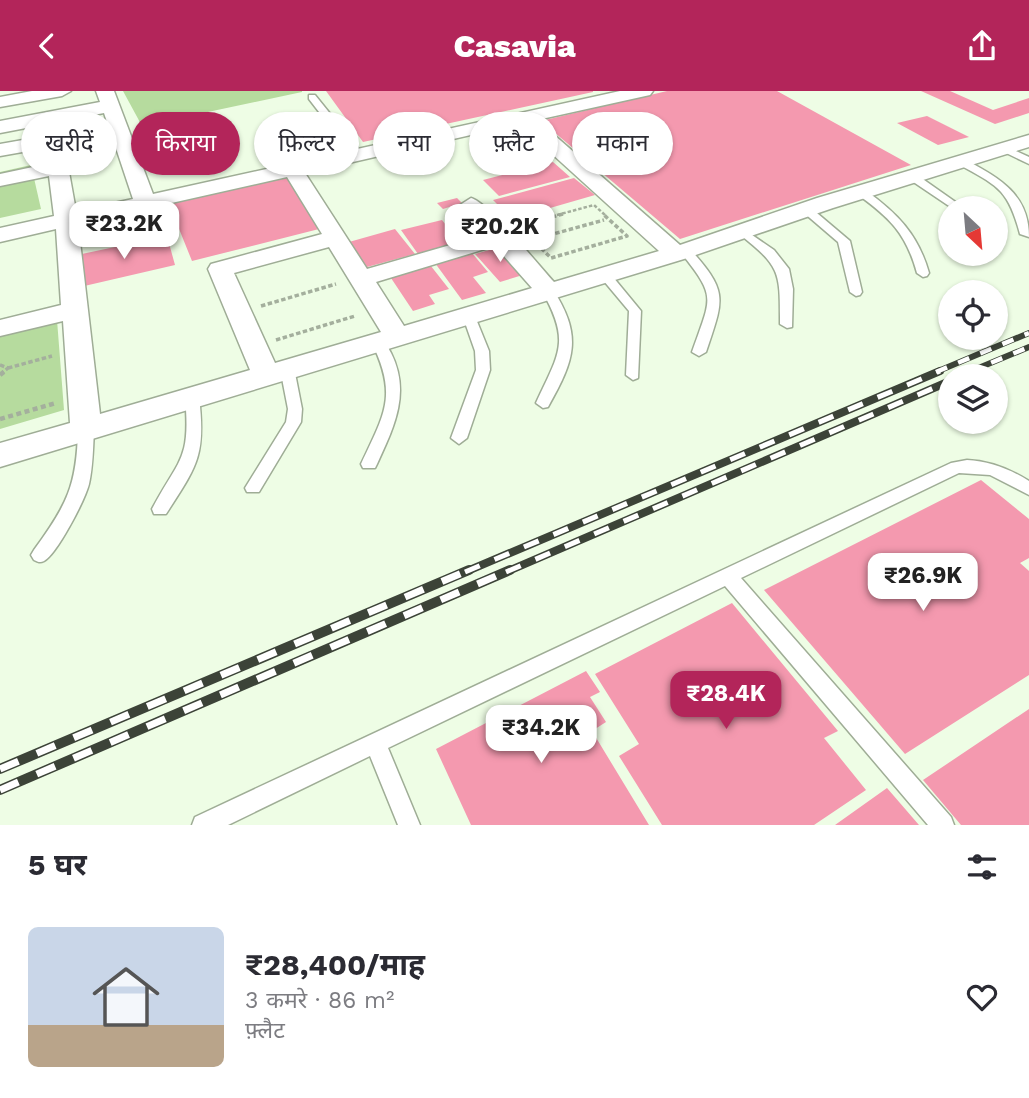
<!DOCTYPE html>
<html lang="hi">
<meta charset="utf-8">
<style>
body{margin:0;font-family:"Work Sans","Noto Sans Devanagari",sans-serif;background:#f7f7f7;color:#2b2b33;height:100vh;display:flex;flex-direction:column;font-size:26px;white-space:nowrap}
*{box-sizing:border-box;margin:0}
p{font-size:23px;color:#7c7c81}
.icon{flex:none;width:38px;height:38px;fill:none;stroke:currentColor;stroke-width:2;stroke-linecap:round;stroke-linejoin:round}
.map{position:relative;height:734px;overflow:hidden}
.drawer{display:flex;flex-direction:column;background:#fff;flex:1}
.drawer>*{flex:none}
.top-card{position:absolute;left:21px;top:21px;width:987px;height:63px;display:flex;gap:14px}
.needle{width:46px;rotate:154deg}
.buttons{position:absolute;left:938px;top:105px;display:grid;gap:14px}
.buttons a{display:grid;place-items:center;width:70px;height:70px;border-radius:50%;background:#fff;box-shadow:0 2px 5px #0004;font-size:35px}
.price{position:absolute;translate:-50% -60px;padding:0 16px;border-radius:14px;background:#fff;color:#222;font-size:23px;line-height:46px;filter:drop-shadow(0 2px 4px #0008)}
.price::after{content:'';position:absolute;left:50%;top:42px;width:21px;height:16px;margin-left:-10px;background:inherit;clip-path:polygon(0 0,100% 0,50% 100%)}
.price.active{background:#b3255a;color:#fff}
ul{padding:0;list-style:none}
li{display:flex;align-items:center;gap:21px;height:175px;padding:0 28px}
li+li{border-top:2px solid #e1e1e2}
li span{display:grid;place-items:center;flex:none;width:196px;height:140px;border-radius:10px;color:#555}
li>.icon{margin-inline-start:auto}
span .icon{width:84px;height:84px;fill:#fffc;stroke-width:1}
li b{font-size:30px}
h2{display:flex;justify-content:space-between;align-items:center;height:84px;padding:0 28px;font-size:30px}
.chip{padding:0 24px;border-radius:32px;background:#fff;box-shadow:0 2px 5px #0004;font-size:24px;line-height:63px}
.chip.active{background:#b3255a;color:#fff}
header{display:flex;justify-content:space-between;align-items:center;height:91px;padding:0 28px;background:#b3255a;color:#fff;font-size:32px;font-weight:800}
.map>svg:first-child{display:block}
.green{fill:#b6db9e}
.building{fill:#f499af}
.lines{fill:none;stroke-linecap:round;stroke-linejoin:round}
.lane-casing{stroke:#9fad96;stroke-width:3}
.street-casing{stroke:#9fad96;stroke-width:3}
.path-far2{stroke:#a4af9d;stroke-width:2.5;stroke-dasharray:3.5 2;stroke-linecap:butt}
.path-far1{stroke:#a4af9d;stroke-width:3.5;stroke-dasharray:4.5 2.5;stroke-linecap:butt}
.path{stroke:#a4af9d;stroke-width:4.5;stroke-dasharray:5 3.5;stroke-linecap:butt}
.lane{fill:#fff;fill-rule:evenodd}
.street{fill:#fff;fill-rule:evenodd}
.rail-far2-casing{stroke:#3c4338;stroke-width:6}
.rail-far1-casing{stroke:#3c4338;stroke-width:8}
.rail-casing{stroke:#3c4338;stroke-width:10}
.rail-far2{stroke:#fff;stroke-width:4.5;stroke-dasharray:12;stroke-linecap:butt}
.rail-far1{stroke:#fff;stroke-width:5;stroke-dasharray:16;stroke-linecap:butt}
.rail{stroke:#fff;stroke-width:7;stroke-dasharray:20;stroke-linecap:butt}
</style>
<header><svg class="icon" aria-label="back" viewBox="0 0 24 24"><path d="M15 5l-7 7 7 7"/></svg>Casavia<svg class="icon" aria-label="share" viewBox="0 0 24 24"><path d="M12 15V3M7 8l5-5 5 5M5 13v7h14v-7"/></svg></header>
<div class="map">
<svg width="1029" height="734" viewBox="0 0 1029 734">
<rect width="100%" height="100%" fill="#eefde5"/>
<path class="green" d="M 123,0 L 302,0 L 302,1 L 142,35 Z
M 31,74 L 41,118 L 0,127 L 0,81 Z
M 56,216 L 64,319 L 0,338 L 0,229 Z"/>
<path class="building" d="M 326,0 L 593,0 L 593,1 L 363,51 Z
M 667,0 L 777,0 L 911,74 L 680,148 L 541,30 Z
M 921,0 L 950,0 L 993,19 L 1029,7 L 1029,22 L 995,33 Z
M 927,25 L 969,46 L 938,54 L 897,32 Z
M 553,71 L 570,86 L 499,105 L 483,89 Z
M 290,85 L 323,137 L 192,170 L 169,113 Z
M 574,87 L 595,104 L 512,128 L 493,109 Z
M 457,107 L 462,112 L 443,118 L 437,112 Z
M 465,114 L 474,124 L 456,128 L 447,119 Z
M 474,126 L 492,145 L 470,151 L 453,132 Z
M 442,129 L 460,152 L 418,163 L 401,139 Z
M 395,138 L 415,163 L 367,176 L 349,151 Z
M 167,145 L 175,174 L 80,196 L 77,164 Z
M 500,156 L 526,183 L 500,191 L 475,163 Z
M 472,162 L 488,181 L 473,186 L 486,202 L 462,209 L 435,172 Z
M 427,170 L 449,198 L 429,204 L 435,213 L 413,220 L 387,181 Z
M 981,389 L 1029,428 L 1029,467 L 1020,472 L 1029,480 L 1029,584 L 905,663 L 764,499 Z
M 732,512 L 838,640 L 824,647 L 866,699 L 814,734 L 662,734 L 619,665 L 639,653 L 595,583 Z
M 586,580 L 600,601 L 590,606 L 606,631 L 592,640 L 649,734 L 471,734 L 436,658 Z
M 1029,618 L 1029,734 L 961,734 L 923,689 Z
M 887,697 L 919,734 L 835,734 Z"/>
<g class="lines">
<g class="lane-casing">
<path id="lane" d="M 309,4 L 315,4 L 361,61 L 361,65 L 353,65 L 309,8 Z
M 1005,55 L 1029,66 L 1029,73 L 1002,60 L 1000,58 Z
M 958,69 L 966,69 C 999,87 1029,103 1029,146 L 1020,143 C 1008,98 998,95 958,73 Z
M 913,83 L 917,84 L 964,117 L 952,117 L 909,88 L 908,86 Z
M 857,99 L 865,99 C 897,122 918,143 929,182 L 927,185 L 923,186 L 917,182 C 906,142 890,127 857,103 Z
M 803,117 L 811,117 L 850,150 L 862,201 L 860,204 L 856,205 L 850,201 L 838,151 L 803,121 Z
M 742,137 L 774,159 L 789,178 L 793,198 L 792,236 L 787,237 L 780,233 C 780,180 781,176 738,142 L 736,140 Z
M 685,155 L 689,157 C 729,201 724,207 706,261 L 699,265 L 692,261 C 712,204 717,207 679,159 Z
M 604,179 L 608,180 L 641,220 L 638,287 L 633,289 L 626,284 L 629,220 L 598,183 Z
M 548,196 L 552,197 C 583,245 575,268 548,316 L 543,317 L 536,312 C 559,262 571,251 542,200 Z
M 468,219 L 474,223 L 489,260 L 490,279 L 467,347 L 459,353 L 451,347 L 476,279 L 475,260 L 462,223 Z
M 378,246 C 386,248 387,255 391,262 C 411,302 394,336 377,373 L 375,377 L 363,377 L 361,373 C 385,322 398,304 371,250 Z
M 287,272 L 294,277 L 302,318 L 301,331 L 259,401 L 247,401 L 245,397 L 286,331 L 288,318 L 280,277 Z
M 192,301 L 199,306 C 206,365 197,375 166,423 L 154,423 L 152,418 C 179,367 191,370 185,306 Z
M 86,333 L 94,338 C 93,357 93,375 89,393 C 85,409 57,463 44,470 C 40,472 38,471 34,469 L 31,464 L 34,459 C 67,414 77,394 78,338 Z
M 967,369 C 989,370 1010,378 1029,390 L 1029,404 L 990,384 L 959,382 L 741,487 L 951,726 L 954,734 L 928,734 L 725,495 L 388,657 L 420,734 L 398,734 L 370,665 L 228,734 L 192,734 L 195,726 L 951,372 Z"/>
</g>
<g class="street-casing">
<path id="street" d="M 32,0 L 71,0 L 62,5 L 0,16 L 0,6 Z
M 96,0 L 114,0 L 153,103 L 620,0 L 653,0 L 650,4 L 537,29 L 680,154 L 817,107 L 1029,44 L 1029,56 L 833,117 L 684,168 L 0,376 L 0,352 L 70,332 L 63,230 L 0,245 L 0,229 L 61,214 L 56,138 L 0,151 L 0,137 L 54,125 L 49,85 L 0,95 L 0,83 L 47,73 L 45,57 L 0,65 L 0,53 L 108,34 L 104,22 L 0,42 L 0,30 L 100,11 ZM 519,33 L 659,160 L 554,191 C 538,174 489,112 471,107 L 460,114 L 485,144 L 367,178 L 305,82 ZM 112,45 L 133,108 L 76,120 L 64,53 ZM 287,86 L 322,143 L 211,173 L 208,178 L 250,279 L 100,323 L 78,133 ZM 495,155 L 532,197 L 404,235 L 376,191 ZM 329,156 L 381,241 L 275,272 L 234,182 Z"/>
</g>
<path class="path-far2" d="M 557,124 L 594,114 L 605,124"/>
<path class="path-far1" d="M 563,123 L 519,135 L 551,167 L 627,145 L 603,123
M 535,148 L 604,129
M 261,215 L 336,193
M 276,249 L 355,225
M 0,274 L 8,277 L 3,281
M 8,277 L 52,265"/>
<path class="path" d="M 0,284 L 5,280
M 0,328 L 56,312"/>
<use href="#lane" class="lane"/>
<use href="#street" class="street"/>
<g class="rail-far2-casing">
<path id="rail-far2" d="M 936,281 L 1029,242
M 969,281 L 1029,256"/>
</g>
<g class="rail-far1-casing">
<path id="rail-far1" d="M 961,285 L 973,280
M 465,481 L 940,280
M 506,481 L 950,290"/>
</g>
<g class="rail-casing">
<path id="rail" d="M 0,678 L 469,479
M 0,699 L 510,479"/>
</g>
<use href="#rail-far2" class="rail-far2"/>
<use href="#rail-far1" class="rail-far1"/>
<use href="#rail" class="rail"/>
</g>
</svg>
<div class="buttons">
<a><svg class="needle" viewBox="-14 -14 28 28"><path d="M0-13l5 13h-10z" fill="#e53935"/><path d="M0 13l5-13h-10z" fill="#7c7c81"/></svg></a>
<a><svg class="icon" aria-label="locate" viewBox="0 0 24 24"><circle cx="12" cy="12" r="6"/><path d="M12 2v4M12 18v4M2 12h4M18 12h4"/></svg></a>
<a><svg class="icon" aria-label="layers" viewBox="0 0 24 24"><path d="M12 4l9 5-9 5-9-5zM3 14l9 5 9-5"/></svg></a>
</div>
<b class="price" style="left:124px;top:170px">₹23.2K</b>
<b class="price" style="left:500px;top:173px">₹20.2K</b>
<b class="price" style="left:923px;top:522px">₹26.9K</b>
<b class="price active" style="left:726px;top:640px">₹28.4K</b>
<b class="price" style="left:541px;top:674px">₹34.2K</b>
<div class="top-card">
<a class="chip">खरीदें</a>
<a class="chip active">किराया</a>
<a class="chip">फ़िल्टर</a>
<a class="chip">नया</a>
<a class="chip">फ़्लैट</a>
<a class="chip">मकान</a>
</div>
</div>
<section class="drawer">
<h2>5 घर<svg class="icon" aria-label="filters" viewBox="0 0 24 24"><path d="M4 7h16M4 17h16"/><circle cx="9" cy="7" r="2"/><circle cx="15" cy="17" r="2"/></svg></h2>
<ul>
<li><span style="background:linear-gradient(#c9d6e8 70%,#b9a48a 0)"><svg class="icon" aria-label="home" viewBox="0 0 24 24"><path d="M3 11l9-7 9 7M6 9v11h12V9"/></svg></span><div><b>₹28,400/माह</b><p>3 कमरे · 86 m²</p><p>फ़्लैट</p></div><svg class="icon" aria-label="heart" viewBox="0 0 24 24"><path d="M12 20l-8-8c-3-5 5-10 8-4 3-6 11-1 8 4z"/></svg></li>
</ul>
</section>
